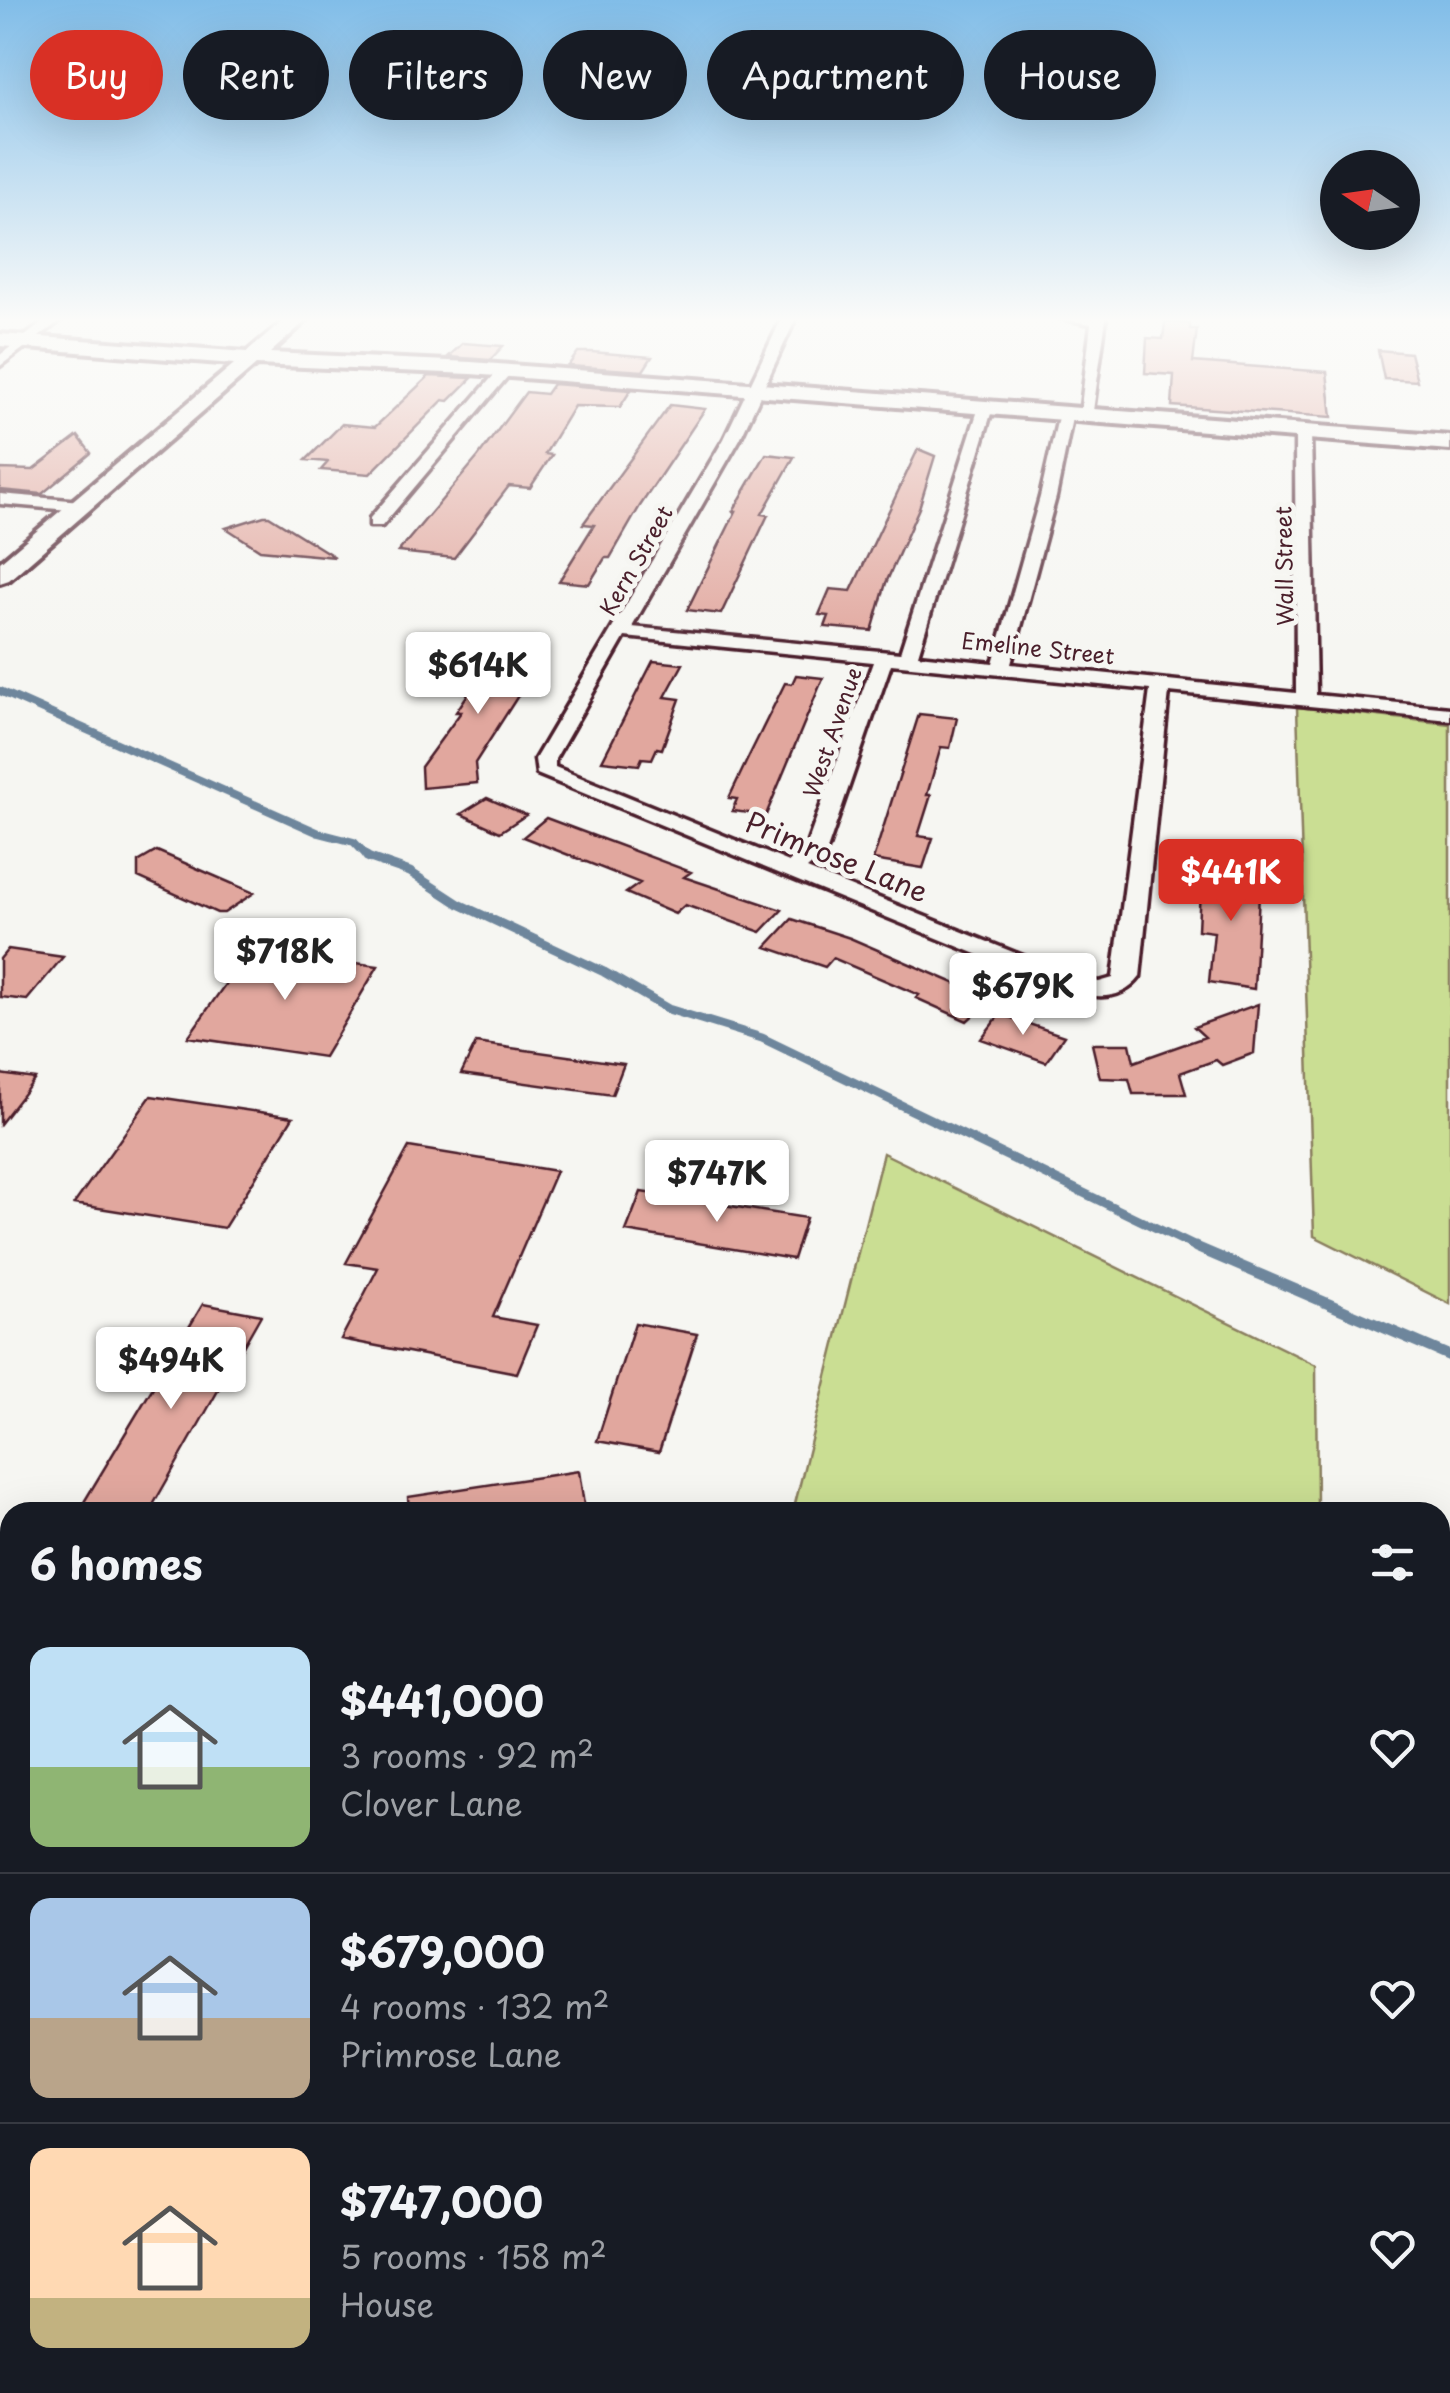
<!DOCTYPE html>
<meta charset="utf-8">
<style>
body{margin:0;font-family:"Playpen Sans",sans-serif;background:#20242c;color:#f1f3f6;height:100vh;display:flex;flex-direction:column;font-size:38px;white-space:nowrap}
*{box-sizing:border-box;margin:0}
p{font-size:32px;color:#9ea1a6}
.icon{flex:none;width:55px;height:55px;fill:none;stroke:currentColor;stroke-width:2;stroke-linecap:round;stroke-linejoin:round}
.map{position:relative;flex:1;overflow:hidden}
.details{position:absolute;left:0px;top:1502px;width:1450px;height:892px;display:flex;flex-direction:column;background:#171b24;border-radius:30px 30px 0 0;box-shadow:0 10px 40px #0002}
.details>*{flex:none}
.hud{position:absolute;left:30px;top:30px;width:1390px;height:90px;display:flex;gap:20px}
.needle{width:65px;rotate:283deg}
.controls{position:absolute;left:1320px;top:150px;display:grid;gap:20px}
.controls a{display:grid;place-items:center;width:100px;height:100px;border-radius:50%;background:#171b24;box-shadow:0 10px 40px #0002;font-size:50px}
.price{position:absolute;translate:-50% -85px;padding:0 22px;border-radius:10px;background:#fff;color:#222;font-size:32px;line-height:65px;filter:drop-shadow(0 2px 5px #0008)}
.price::after{content:'';position:absolute;left:50%;top:60px;width:30px;height:22px;margin-left:-15px;background:inherit;clip-path:polygon(0 0,100% 0,50% 100%)}
.price.on{background:#d93025;color:#fff}
ul{padding:0;list-style:none}
li{display:flex;align-items:center;gap:30px;height:250px;padding:0 30px}
li+li{border-top:2px solid #363941}
li span{display:grid;place-items:center;flex:none;width:280px;height:200px;border-radius:20px;color:#555}
li>.icon{margin-inline-start:auto}
span .icon{width:120px;height:120px;fill:#fffc;stroke-width:1}
li b{font-size:42px}
h2{display:flex;justify-content:space-between;align-items:center;height:120px;padding:0 30px;font-size:42px}
.chip{padding:0 35px;border-radius:45px;background:#171b24;box-shadow:0 10px 40px #0002;font-size:35px;line-height:90px}
.chip.on{background:#d93025;color:#fff}
.map>svg:first-child{display:block}
.green{fill:#cade93;stroke:#8a7e5f;stroke-width:2.5}
.lines{fill:none;stroke-linecap:round;stroke-linejoin:round}
.stream-far2{stroke:#6e869c;stroke-width:8}
.stream-far1{stroke:#6e869c;stroke-width:9}
.stream{stroke:#6e869c;stroke-width:11}
.building{fill:#e1a79e;stroke:#4a1f2b;stroke-width:2.5}
.street-casing{stroke:#4a1f2b;stroke-width:7}
.secondary-casing{stroke:#4a1f2b;stroke-width:8}
.street{fill:#f6f6f2;fill-rule:evenodd}
.secondary{fill:#f6f6f2;fill-rule:evenodd}
.labels{text-anchor:middle;dominant-baseline:central;stroke-width:10;stroke-linejoin:round;paint-order:stroke}
.far-street-label{font-size:22px;fill:#4a1f2b;stroke:#f6f6f2}
.street-label{font-size:28px;fill:#4a1f2b;stroke:#f6f6f2}
</style>
<div class="map">
<svg width="1450" height="2393" viewBox="0 0 1450 2393">
<rect width="100%" height="100%" fill="#f6f6f2"/>
<filter id="ink" filterUnits="userSpaceOnUse"><feTurbulence type="fractalNoise" baseFrequency=".01" numOctaves="2"/><feDisplacementMap in="SourceGraphic" scale="20" xChannelSelector="R" yChannelSelector="G"/><feConvolveMatrix kernelMatrix="1 2 1 2 8 2 1 2 1" color-interpolation-filters="sRGB"/></filter>
<g filter="url(#ink)">
<path class="green" d="M 1297,707 L 1450,724 L 1450,1304 L 1314,1236 Z
M 883,1153 L 1316,1365 L 1317,1512 L 793,1512 Z
M 0,1687 L 10,1690 L 10,1902 L 0,1900 Z"/>
<g class="lines">
<path class="stream-far2" d="M 0,691 L 319,833 L 354,842 L 370,859"/>
<path class="stream-far1" d="M 367,857 L 410,872 L 459,904 L 604,972 L 668,1009 L 762,1038 L 1202,1250"/>
<path class="stream" d="M 1196,1247 L 1450,1356"/>
</g>
<path class="building" d="M 1165,322 L 1190,324 L 1190,329 L 1197,329 L 1193,362 L 1327,372 L 1332,417 L 1172,406 L 1174,375 L 1145,373 L 1147,338 L 1163,339 Z
M 463,343 L 503,346 L 490,360 L 448,357 Z
M 1378,350 L 1410,353 L 1417,381 L 1384,379 Z
M 578,352 L 592,352 L 652,357 L 643,371 L 568,366 Z
M 429,376 L 472,378 L 449,401 L 443,400 L 370,474 L 321,470 L 328,462 L 306,460 L 342,424 L 375,427 Z
M 553,384 L 631,390 L 620,407 L 574,406 L 545,454 L 552,455 L 530,488 L 509,486 L 454,558 L 398,552 L 478,457 L 526,392 L 546,394 Z
M 670,405 L 705,409 L 640,506 L 610,558 L 605,558 L 589,584 L 559,581 L 594,525 L 583,524 Z
M 78,436 L 91,453 L 42,494 L 0,490 L 0,469 L 33,470 Z
M 918,449 L 935,456 L 919,508 L 886,583 L 872,631 L 825,627 L 829,616 L 819,615 L 830,589 L 851,591 Z
M 766,454 L 794,457 L 762,514 L 768,515 L 721,614 L 687,610 L 736,511 L 733,511 Z
M 264,516 L 269,516 L 335,557 L 260,550 L 226,528 Z
M 490,643 L 524,647 L 516,660 L 539,663 L 475,763 L 477,783 L 422,788 L 421,767 L 461,712 L 456,712 L 484,670 L 472,669 Z
M 653,661 L 683,664 L 665,697 L 680,699 L 662,749 L 657,748 L 652,759 L 642,758 L 639,765 L 602,761 Z
M 796,675 L 823,678 L 766,815 L 732,811 L 737,799 L 729,798 L 749,756 L 785,683 L 792,684 Z
M 919,714 L 957,718 L 950,748 L 941,747 L 927,795 L 931,795 L 918,836 L 933,838 L 923,868 L 873,860 Z
M 487,798 L 526,815 L 500,832 L 461,814 Z
M 546,818 L 691,872 L 684,877 L 782,910 L 761,932 L 685,905 L 675,914 L 626,893 L 640,883 L 523,837 Z
M 157,851 L 254,893 L 224,913 L 217,913 L 138,877 L 138,862 Z
M 1201,868 L 1260,875 L 1254,989 L 1209,982 L 1214,932 L 1198,930 Z
M 792,919 L 850,938 L 991,999 L 967,1021 L 916,998 L 919,995 L 833,958 L 825,967 L 766,947 Z
M 8,949 L 63,957 L 27,1000 L 0,997 L 0,959 Z
M 250,949 L 378,966 L 324,1057 L 188,1037 Z
M 1258,1004 L 1254,1053 L 1222,1065 L 1216,1060 L 1180,1073 L 1186,1094 L 1133,1094 L 1129,1079 L 1100,1078 L 1092,1044 L 1130,1044 L 1134,1062 L 1205,1037 L 1194,1027 Z
M 1000,1014 L 1064,1036 L 1046,1062 L 981,1039 Z
M 476,1043 L 624,1064 L 612,1095 L 461,1074 Z
M 0,1074 L 35,1079 L 0,1124 Z
M 151,1096 L 293,1117 L 224,1228 L 74,1204 Z
M 409,1147 L 556,1171 L 493,1317 L 537,1325 L 517,1373 L 341,1339 L 378,1268 L 346,1263 Z
M 641,1192 L 654,1194 L 806,1218 L 793,1259 L 626,1231 Z
M 203,1304 L 261,1315 L 149,1512 L 78,1512 Z
M 635,1323 L 697,1334 L 659,1452 L 597,1441 Z
M 579,1471 L 585,1512 L 409,1512 L 408,1497 Z"/>
<g class="lines">
<g class="street-casing">
<path id="street" d="M 49,318 L 64,318 L 0,366 L 0,355 Z
M 782,318 L 796,318 L 740,439 L 632,627 L 900,653 L 979,407 L 986,403 L 993,407 L 918,655 L 993,663 L 1040,497 L 1059,413 L 1066,409 L 1073,413 L 1056,497 L 1011,664 L 1296,693 L 1295,431 L 1303,426 L 1311,431 L 1316,695 L 1450,708 L 1450,720 L 1169,692 L 1140,977 C 1119,1005 1086,997 1057,987 L 537,774 L 535,759 L 724,439 ZM 625,637 L 873,662 L 805,850 L 789,862 L 555,767 L 555,759 ZM 891,664 L 1150,690 L 1113,978 L 1099,982 L 1075,977 L 807,869 L 826,853 Z
M 1059,318 L 1106,318 L 1092,418 L 1080,415 L 1091,324 Z
M 501,367 L 513,370 L 382,526 L 370,526 L 370,518 Z
M 0,494 L 81,501 L 89,506 L 81,511 L 0,504 Z
M 10,2235 L 10,2279 L 0,2280 L 0,2236 Z
M 449,2385 L 521,2385 L 524,2393 L 452,2393 Z"/>
</g>
<g class="secondary-casing">
<path id="secondary" d="M 287,318 L 309,318 L 270,353 L 471,362 L 1450,436 L 1450,450 L 471,374 L 256,365 L 9,580 L 0,583 L 0,562 L 234,364 L 0,346 L 0,334 L 247,352 Z"/>
</g>
<use href="#street" class="street"/>
<use href="#secondary" class="secondary"/>
</g>
</g>
<linearGradient id="sky" x2="0" y2="1"><stop stop-color="#81bde8"/><stop offset="0.49" stop-color="#fbfbf9"/><stop offset="1" stop-color="#fbfbf9" stop-opacity="0"/></linearGradient>
<rect width="1450" height="653" fill="url(#sky)"/>
<g class="labels">
<g class="far-street-label">
<text transform="translate(635 560) rotate(-60)">Kern Street</text>
<text transform="translate(1283 566) rotate(-91)">Wall Street</text>
<text transform="translate(1038 647) rotate(6)">Emeline Street</text>
<text transform="translate(831 732) rotate(-71)">West Avenue</text>
</g>
<g class="street-label">
<text transform="translate(837 856) rotate(22)">Primrose Lane</text>
</g>
</g>
</svg>
<div class="controls">
<a><svg class="needle" viewBox="-14 -14 28 28"><path d="M0-13l5 13h-10z" fill="#e53935"/><path d="M0 13l5-13h-10z" fill="#9ea1a6"/></svg></a>
</div>
<b class="price" style="left:478px;top:717px">$614K</b>
<b class="price on" style="left:1231px;top:924px">$441K</b>
<b class="price" style="left:285px;top:1003px">$718K</b>
<b class="price" style="left:1023px;top:1038px">$679K</b>
<b class="price" style="left:717px;top:1225px">$747K</b>
<b class="price" style="left:171px;top:1412px">$494K</b>
<div class="hud">
<a class="chip on">Buy</a>
<a class="chip">Rent</a>
<a class="chip">Filters</a>
<a class="chip">New</a>
<a class="chip">Apartment</a>
<a class="chip">House</a>
</div>
<section class="details">
<h2>6 homes<svg class="icon" aria-label="filters" viewBox="0 0 24 24"><path d="M4 7h16M4 17h16"/><circle cx="9" cy="7" r="2"/><circle cx="15" cy="17" r="2"/></svg></h2>
<ul>
<li><span style="background:linear-gradient(#bfe0f5 60%,#8fb573 0)"><svg class="icon" aria-label="home" viewBox="0 0 24 24"><path d="M3 11l9-7 9 7M6 9v11h12V9"/></svg></span><div><b>$441,000</b><p>3 rooms · 92 m²</p><p>Clover Lane</p></div><svg class="icon" aria-label="heart" viewBox="0 0 24 24"><path d="M12 20l-8-8c-3-5 5-10 8-4 3-6 11-1 8 4z"/></svg></li>
<li><span style="background:linear-gradient(#a9c7e8 60%,#b9a48a 0)"><svg class="icon" aria-label="home" viewBox="0 0 24 24"><path d="M3 11l9-7 9 7M6 9v11h12V9"/></svg></span><div><b>$679,000</b><p>4 rooms · 132 m²</p><p>Primrose Lane</p></div><svg class="icon" aria-label="heart" viewBox="0 0 24 24"><path d="M12 20l-8-8c-3-5 5-10 8-4 3-6 11-1 8 4z"/></svg></li>
<li><span style="background:linear-gradient(#ffd9b3 75%,#c2b280 0)"><svg class="icon" aria-label="home" viewBox="0 0 24 24"><path d="M3 11l9-7 9 7M6 9v11h12V9"/></svg></span><div><b>$747,000</b><p>5 rooms · 158 m²</p><p>House</p></div><svg class="icon" aria-label="heart" viewBox="0 0 24 24"><path d="M12 20l-8-8c-3-5 5-10 8-4 3-6 11-1 8 4z"/></svg></li>
</ul>
</section>
</div>
